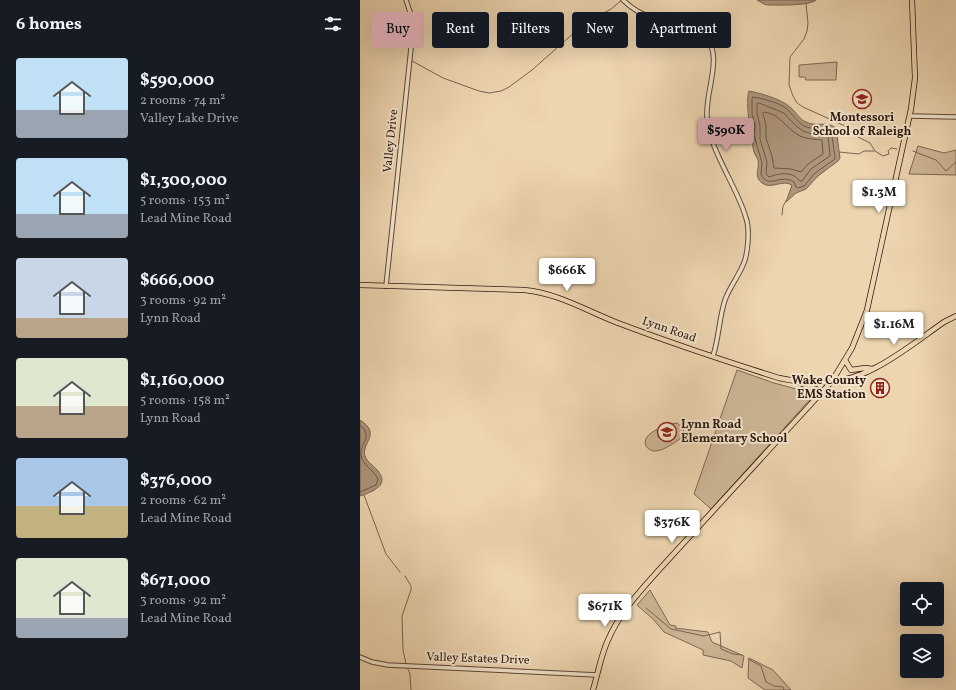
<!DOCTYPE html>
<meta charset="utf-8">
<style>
body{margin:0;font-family:Vollkorn,serif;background:#20242c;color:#f1f3f6;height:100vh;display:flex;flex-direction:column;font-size:15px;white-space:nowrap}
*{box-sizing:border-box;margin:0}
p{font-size:13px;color:#9ea1a6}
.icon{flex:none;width:22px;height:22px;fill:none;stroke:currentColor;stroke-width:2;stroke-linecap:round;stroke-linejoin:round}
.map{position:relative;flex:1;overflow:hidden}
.drawer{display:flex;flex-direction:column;background:#171b24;width:360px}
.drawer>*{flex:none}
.guide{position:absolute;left:12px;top:12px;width:380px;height:36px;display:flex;gap:8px}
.buttons{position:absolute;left:540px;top:582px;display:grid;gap:8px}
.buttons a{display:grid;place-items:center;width:44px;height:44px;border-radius:4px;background:#171b24;box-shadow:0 4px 16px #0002;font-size:20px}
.price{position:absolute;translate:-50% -34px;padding:0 9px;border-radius:4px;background:#fff;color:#222;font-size:13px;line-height:26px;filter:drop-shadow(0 1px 2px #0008)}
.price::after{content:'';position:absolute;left:50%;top:24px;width:12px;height:9px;margin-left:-6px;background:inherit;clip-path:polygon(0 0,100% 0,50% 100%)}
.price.active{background:#c59692;color:#111}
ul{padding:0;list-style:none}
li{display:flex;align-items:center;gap:12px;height:100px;padding:0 16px}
li span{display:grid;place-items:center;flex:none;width:112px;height:80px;border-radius:4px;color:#555}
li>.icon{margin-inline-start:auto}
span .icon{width:48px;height:48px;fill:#fffc;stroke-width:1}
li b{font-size:17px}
h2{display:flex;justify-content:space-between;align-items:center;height:48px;padding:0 16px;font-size:17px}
.chip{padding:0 14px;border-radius:4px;background:#171b24;box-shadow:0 4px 16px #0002;font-size:14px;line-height:36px}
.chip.active{background:#c59692;color:#111}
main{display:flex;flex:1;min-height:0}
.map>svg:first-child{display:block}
.green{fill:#ccb595;stroke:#7c6753}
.water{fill:#ac957a;stroke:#796350}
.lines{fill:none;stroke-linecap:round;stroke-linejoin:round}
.shore{stroke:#6c5746;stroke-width:1}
.stream{stroke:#796350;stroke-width:1}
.minor-casing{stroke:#5d4839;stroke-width:5.5}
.major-casing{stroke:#2d1911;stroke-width:6}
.minor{stroke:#f3e4cc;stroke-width:3.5}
.major{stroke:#edd5b0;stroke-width:4.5}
.labels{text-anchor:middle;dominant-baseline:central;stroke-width:4;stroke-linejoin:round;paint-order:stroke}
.poi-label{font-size:12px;font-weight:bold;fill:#2d1911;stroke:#f3e4cc}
.street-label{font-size:12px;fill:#2d1911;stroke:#f3e4cc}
</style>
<main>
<section class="drawer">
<h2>6 homes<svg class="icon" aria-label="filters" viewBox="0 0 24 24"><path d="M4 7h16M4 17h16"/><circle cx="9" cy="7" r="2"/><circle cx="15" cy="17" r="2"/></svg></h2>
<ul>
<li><span style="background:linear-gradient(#bfe0f5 65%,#9aa5b1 0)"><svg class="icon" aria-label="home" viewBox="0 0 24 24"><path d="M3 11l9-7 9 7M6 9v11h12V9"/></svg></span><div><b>$590,000</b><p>2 rooms · 74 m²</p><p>Valley Lake Drive</p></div></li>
<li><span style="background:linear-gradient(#bfe0f5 70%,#9aa5b1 0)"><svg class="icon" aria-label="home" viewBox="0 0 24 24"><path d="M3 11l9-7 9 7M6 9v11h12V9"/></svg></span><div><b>$1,300,000</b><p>5 rooms · 153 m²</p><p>Lead Mine Road</p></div></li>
<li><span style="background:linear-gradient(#c9d6e8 75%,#b9a48a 0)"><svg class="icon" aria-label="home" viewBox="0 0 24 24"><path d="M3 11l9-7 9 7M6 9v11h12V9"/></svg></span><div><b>$666,000</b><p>3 rooms · 92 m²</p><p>Lynn Road</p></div></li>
<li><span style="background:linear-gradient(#dfe7d0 60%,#b9a48a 0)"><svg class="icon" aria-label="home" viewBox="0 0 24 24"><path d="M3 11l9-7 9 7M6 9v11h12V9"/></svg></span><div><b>$1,160,000</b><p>5 rooms · 158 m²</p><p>Lynn Road</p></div></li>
<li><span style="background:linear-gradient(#a9c7e8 60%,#c2b280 0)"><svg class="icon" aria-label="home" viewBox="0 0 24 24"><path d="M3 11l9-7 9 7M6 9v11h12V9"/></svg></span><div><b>$376,000</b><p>2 rooms · 62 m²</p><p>Lead Mine Road</p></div></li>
<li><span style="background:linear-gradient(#dfe7d0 75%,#9aa5b1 0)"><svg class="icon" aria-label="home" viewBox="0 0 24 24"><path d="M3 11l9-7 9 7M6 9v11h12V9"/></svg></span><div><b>$671,000</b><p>3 rooms · 92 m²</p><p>Lead Mine Road</p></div></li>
</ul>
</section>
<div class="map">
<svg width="596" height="690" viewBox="0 0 596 690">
<rect width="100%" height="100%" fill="#edd5b0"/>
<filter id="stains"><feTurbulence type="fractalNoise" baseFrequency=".005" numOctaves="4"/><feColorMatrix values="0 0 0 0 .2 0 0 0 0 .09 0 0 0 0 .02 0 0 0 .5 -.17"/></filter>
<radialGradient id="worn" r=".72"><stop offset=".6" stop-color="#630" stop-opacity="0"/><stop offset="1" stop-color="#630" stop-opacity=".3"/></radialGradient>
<path class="green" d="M 477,62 L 476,80 L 446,80 L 445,77 L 439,77 L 439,65 Z
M 558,146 L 584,153 L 596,150 L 596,175 L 549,174 Z
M 377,370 L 414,383 L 455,394 L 351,509 L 334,494 Z
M 317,423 L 324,429 L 321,438 C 314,443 302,452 293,451 C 290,450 287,448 286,446 C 280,433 308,424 317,423 Z
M 290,590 L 310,625 L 316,626 L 315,628 L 348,632 L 352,642 L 384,656 L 382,668 L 371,661 L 343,655 L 343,650 L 304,632 L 293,619 L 277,605 Z
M 389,658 L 413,670 L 431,690 L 405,690 L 388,678 Z"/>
<path class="water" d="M 397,0 L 456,0 C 449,6 418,5 408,5 L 404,4 Z
M 389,91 C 400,93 421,99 430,107 C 436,112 439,119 446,122 C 455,127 468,121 476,128 L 480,158 L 478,161 L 458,176 L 446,189 L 436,193 L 426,202 L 432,185 C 422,179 411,190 402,183 C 393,176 400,169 398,160 C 397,157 395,155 394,152 C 391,141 385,101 389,91 Z
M 0,420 C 22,434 1,443 5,456 C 7,462 13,465 17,470 C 31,485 12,492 0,496 Z"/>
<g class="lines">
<path class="shore" d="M 393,97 C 404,99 419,102 428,110 C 433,115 437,122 444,126 C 453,130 462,128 471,130 L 475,157 L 475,159 L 455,173 L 444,186 L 438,188 L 436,187 L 434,182 C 421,173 408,190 401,174 L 402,163 L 394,135 L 395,126 L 392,114 L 392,99 Z
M 399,103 L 424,113 L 435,125 L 443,131 L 452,134 L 468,135 L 470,156 L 451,169 L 442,181 L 440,181 C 432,171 420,173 409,177 L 406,174 L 407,162 L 400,139 L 400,126 L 397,113 L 397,104 Z
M 404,112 C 421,114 426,129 440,136 C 447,139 454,139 462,140 L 463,154 L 448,164 L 441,172 L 431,169 L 414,168 L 412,156 L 406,138 L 406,125 L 403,114 Z
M 0,425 C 14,437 0,442 1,455 C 2,465 14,470 18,479 L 16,485 L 0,492"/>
<path class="stream" d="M 446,4 L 448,23 L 447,31 L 444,39 L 430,57 L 429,85 L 433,96 L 437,103 L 443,107 L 485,126 L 494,135 L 510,143 L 515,151 L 523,156 L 529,154 L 528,151 L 531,148 L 537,149
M 52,61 L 83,78 L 119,91 L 129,93 L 141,91 L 149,87 L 172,70 L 224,24 L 251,9 L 262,0
M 553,151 L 576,160 L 586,171 L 596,162
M 479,152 L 499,154 L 504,151 L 514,151
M 422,215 L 423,206 L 426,201
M 4,495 L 26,554 L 40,572
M 45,576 L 51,586 L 51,590 L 42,616 L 43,650 L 46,664
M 286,608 L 311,629 L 344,636 L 360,632 L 361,649 L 373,654 L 382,655
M 388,659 L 401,666 L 406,682 L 414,686 L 423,687 L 424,690
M 47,667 L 50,674 L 51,690"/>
<g class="minor-casing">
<path id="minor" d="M 263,0 C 271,8 283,15 294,18 C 312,22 331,19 345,35 C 364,57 345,90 347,117 C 349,150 377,186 386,218 C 390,229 388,255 383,265 C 378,277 369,288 365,300 C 359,318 359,338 353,356
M 550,116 L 596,117
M 26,286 L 53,29 L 51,15 L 46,0
M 0,657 L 12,662 L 28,665 L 237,675"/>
</g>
<g class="major-casing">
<path id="major" d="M 0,285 L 164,290 C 198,293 227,311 258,323 C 311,343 365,361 419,378 C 451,385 486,384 515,368 C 539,356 561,338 584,322 L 596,316
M 485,360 L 491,370 L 505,368 L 513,369
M 440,383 L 456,389 L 458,397
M 233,690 C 238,673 241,655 248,640 C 259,614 279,592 297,572 L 472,381 L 492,348 L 507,310 L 551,109 L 555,78 L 552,0"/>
</g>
<use href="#minor" class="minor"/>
<use href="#major" class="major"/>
</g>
<defs>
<g id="school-ring" transform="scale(1)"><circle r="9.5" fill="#f3e4cc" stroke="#8f2418" stroke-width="1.5"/><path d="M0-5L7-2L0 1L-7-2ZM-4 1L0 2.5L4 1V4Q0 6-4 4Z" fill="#8f2418"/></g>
<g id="building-ring" transform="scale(1)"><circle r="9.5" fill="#f3e4cc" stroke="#8f2418" stroke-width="1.5"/><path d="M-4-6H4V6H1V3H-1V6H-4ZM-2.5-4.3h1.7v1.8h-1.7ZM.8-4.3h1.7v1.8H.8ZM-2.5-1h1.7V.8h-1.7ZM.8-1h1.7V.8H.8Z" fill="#8f2418"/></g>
</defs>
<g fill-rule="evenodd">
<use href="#school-ring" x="502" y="99"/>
<use href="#building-ring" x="520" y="388"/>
<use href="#school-ring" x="307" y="432"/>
</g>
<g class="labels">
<g class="poi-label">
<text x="502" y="118">Montessori<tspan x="502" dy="14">School of Raleigh</tspan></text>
<text x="506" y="381" text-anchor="end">Wake County<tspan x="506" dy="14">EMS Station</tspan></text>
<text x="321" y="425" text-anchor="start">Lynn Road<tspan x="321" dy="14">Elementary School</tspan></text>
</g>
<g class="street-label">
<text transform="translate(31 141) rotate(-84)">Valley Drive</text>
<text transform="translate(309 330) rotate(19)">Lynn Road</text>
<text transform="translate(118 659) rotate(2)">Valley Estates Drive</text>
</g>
</g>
<rect width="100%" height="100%" filter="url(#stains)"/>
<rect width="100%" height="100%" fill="url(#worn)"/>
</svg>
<div class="buttons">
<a><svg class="icon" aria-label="locate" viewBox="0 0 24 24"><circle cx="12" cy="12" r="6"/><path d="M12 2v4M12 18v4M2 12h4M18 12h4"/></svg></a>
<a><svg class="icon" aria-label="layers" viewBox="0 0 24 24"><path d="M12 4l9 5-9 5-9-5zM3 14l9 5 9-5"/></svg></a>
</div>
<b class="price active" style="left:366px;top:152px">$590K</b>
<b class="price" style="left:519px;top:214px">$1.3M</b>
<b class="price" style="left:207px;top:292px">$666K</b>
<b class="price" style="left:534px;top:346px">$1.16M</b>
<b class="price" style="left:312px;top:544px">$376K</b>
<b class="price" style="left:245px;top:628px">$671K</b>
<div class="guide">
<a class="chip active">Buy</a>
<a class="chip">Rent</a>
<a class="chip">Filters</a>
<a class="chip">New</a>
<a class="chip">Apartment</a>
</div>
</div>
</main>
